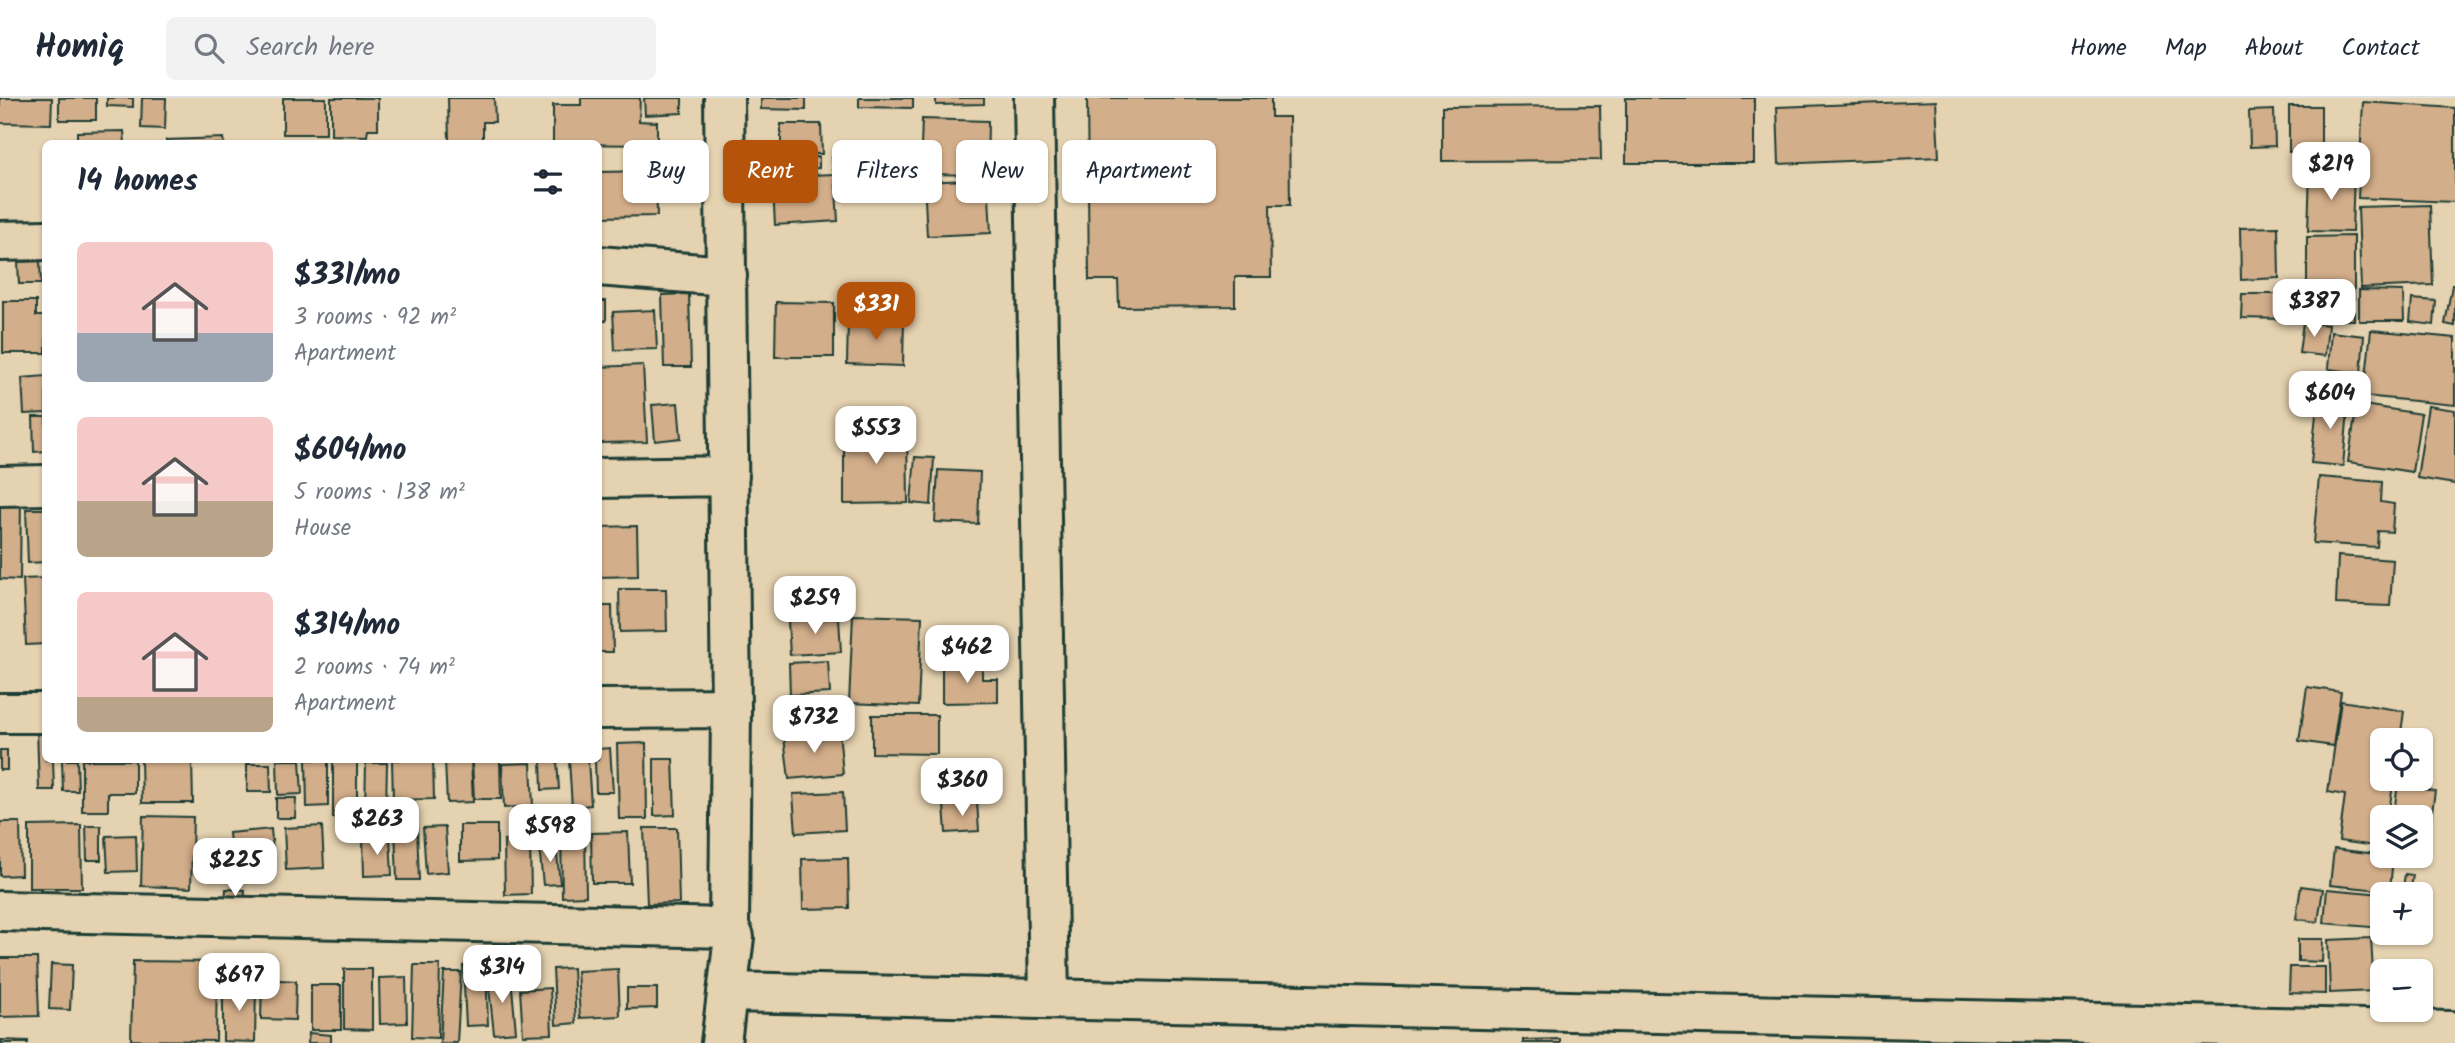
<!DOCTYPE html>
<meta charset="utf-8">
<style>
body{margin:0;font-family:Kalam,sans-serif;background:#f2f2f3;color:#1f2937;height:100vh;display:flex;flex-direction:column;font-size:26px;white-space:nowrap}
*{box-sizing:border-box;margin:0}
p{font-size:23px;color:#747a83}
.icon{flex:none;width:38px;height:38px;fill:none;stroke:currentColor;stroke-width:2;stroke-linecap:round;stroke-linejoin:round}
.map{position:relative;flex:1;overflow:hidden}
.side{position:absolute;left:42px;top:42px;width:560px;height:623px;display:flex;flex-direction:column;background:#fff;border-radius:10px;box-shadow:0 2px 5px #0004}
.side>*{flex:none}
.hud{position:absolute;left:623px;top:42px;width:665px;height:63px;display:flex;gap:14px}
.controls{position:absolute;left:2370px;top:630px;display:grid;gap:14px}
.controls a{display:grid;place-items:center;width:63px;height:63px;border-radius:10px;background:#fff;box-shadow:0 2px 5px #0004;font-size:35px}
.price{position:absolute;translate:-50% -60px;padding:0 16px;border-radius:14px;background:#fff;color:#222;font-size:23px;line-height:46px;filter:drop-shadow(0 2px 4px #0008)}
.price::after{content:'';position:absolute;left:50%;top:42px;width:21px;height:16px;margin-left:-10px;background:inherit;clip-path:polygon(0 0,100% 0,50% 100%)}
.price.selected{background:#b45309;color:#fff}
ul{padding:0;list-style:none}
li{display:flex;align-items:center;gap:21px;height:175px;padding:0 35px}
li span{display:grid;place-items:center;flex:none;width:196px;height:140px;border-radius:10px;color:#555}
li>.icon{margin-inline-start:auto}
span .icon{width:84px;height:84px;fill:#fffc;stroke-width:1}
li b{font-size:30px}
h2{display:flex;justify-content:space-between;align-items:center;height:84px;padding:0 35px;font-size:30px}
.chip{padding:0 24px;border-radius:10px;background:#fff;box-shadow:0 2px 5px #0004;font-size:24px;line-height:63px}
.chip.selected{background:#b45309;color:#fff}
header{display:flex;align-items:center;gap:42px;box-sizing:border-box;height:98px;padding:0 35px;background:#fff;border-bottom:2px solid #e0e1e3}
header strong{font-size:33px}
nav{display:flex;gap:38px;margin-inline-start:auto;font-size:24px}
.search{width:490px;height:63px;background:#f2f2f3;display:flex;align-items:center;gap:18px;box-sizing:border-box;padding:0 24px;border-radius:10px;color:#747a83;font-size:26px}
.map>svg:first-child{display:block}
.building{fill:#d3ae8a;stroke:#1f3d34;stroke-width:2}
.lines{fill:none;stroke-linecap:round;stroke-linejoin:round}
.street-casing{stroke:#1f3d34;stroke-width:44}
.street{stroke:#e5d2b0;stroke-width:38}
</style>
<header>
<strong>Homiq</strong>
<div class="search"><svg class="icon" aria-label="search" viewBox="0 0 24 24"><circle cx="10" cy="10" r="6"/><path d="M15 15l6 6"/></svg>Search here</div>
<nav><a>Home</a><a>Map</a><a>About</a><a>Contact</a></nav>
</header>
<div class="map">
<svg width="2455" height="945" viewBox="0 0 2455 945">
<rect width="100%" height="100%" fill="#e5d2b0"/>
<filter id="ink" filterUnits="userSpaceOnUse"><feTurbulence type="fractalNoise" baseFrequency=".0143" numOctaves="2"/><feDisplacementMap in="SourceGraphic" scale="14" xChannelSelector="R" yChannelSelector="G"/><feConvolveMatrix kernelMatrix="1 2 1 2 8 2 1 2 1" color-interpolation-filters="sRGB"/></filter>
<g filter="url(#ink)">
<path class="building" d="M 0,0 L 52,0 L 51,26 L 0,25 Z
M 59,0 L 96,0 L 96,22 L 59,22 Z
M 107,0 L 133,0 L 133,9 L 107,8 Z
M 142,0 L 166,0 L 165,31 L 141,30 Z
M 283,0 L 326,0 L 326,36 L 283,36 Z
M 331,0 L 378,0 L 378,31 L 368,31 L 367,38 L 331,37 Z
M 448,0 L 494,0 L 495,24 L 483,24 L 483,42 L 449,43 Z
M 581,0 L 640,0 L 639,23 L 657,24 L 657,47 L 553,46 L 553,7 L 581,7 Z
M 644,0 L 682,0 L 682,15 L 645,17 Z
M 761,0 L 806,0 L 806,12 L 761,11 Z
M 859,0 L 913,0 L 913,10 L 859,9 Z
M 936,0 L 984,0 L 984,6 L 936,7 Z
M 1087,0 L 1271,0 L 1271,19 L 1289,19 L 1290,107 L 1270,107 L 1271,179 L 1235,179 L 1235,208 L 1119,209 L 1118,182 L 1089,182 Z
M 1626,0 L 1754,0 L 1754,65 L 1626,65 Z
M 1936,3 L 1939,59 L 1779,66 L 1777,9 Z
M 2363,4 L 2455,10 L 2455,104 L 2358,100 Z
M 1600,8 L 1601,62 L 1442,63 L 1442,9 Z
M 2289,8 L 2321,8 L 2321,54 L 2289,54 Z
M 2274,12 L 2275,48 L 2250,49 L 2249,13 Z
M 922,21 L 988,23 L 987,77 L 920,76 Z
M 781,26 L 821,26 L 822,56 L 781,56 Z
M 124,33 L 125,46 L 77,46 L 77,34 Z
M 223,40 L 224,46 L 166,46 L 166,42 Z
M 353,43 L 388,43 L 388,46 L 353,46 Z
M 844,58 L 845,71 L 833,72 L 832,59 Z
M 819,59 L 819,70 L 796,71 L 796,60 Z
M 784,60 L 785,73 L 773,75 L 772,61 Z
M 656,73 L 657,118 L 598,119 L 598,74 Z
M 2310,73 L 2354,74 L 2352,134 L 2308,133 Z
M 835,76 L 838,123 L 775,127 L 773,90 L 784,89 L 783,78 Z
M 988,81 L 991,135 L 927,138 L 924,84 Z
M 2430,107 L 2433,187 L 2361,190 L 2358,109 Z
M 2278,129 L 2279,180 L 2241,182 L 2240,130 Z
M 2354,138 L 2354,222 L 2307,222 L 2307,139 Z
M 40,163 L 41,186 L 19,186 L 18,164 Z
M 2452,187 L 2455,187 L 2455,228 L 2445,226 Z
M 2359,192 L 2403,193 L 2404,223 L 2359,223 Z
M 689,196 L 691,269 L 664,269 L 662,197 Z
M 2242,196 L 2283,196 L 2283,221 L 2241,220 Z
M 2412,201 L 2436,203 L 2434,227 L 2410,224 Z
M 3,203 L 36,203 L 36,218 L 46,218 L 46,255 L 3,255 Z
M 598,203 L 606,203 L 606,223 L 598,223 Z
M 776,204 L 834,205 L 834,259 L 775,259 Z
M 655,212 L 657,251 L 615,252 L 613,214 Z
M 848,220 L 904,221 L 903,268 L 847,266 Z
M 2303,224 L 2328,227 L 2325,258 L 2299,255 Z
M 2371,232 L 2455,240 L 2455,307 L 2364,298 Z
M 2331,234 L 2364,238 L 2361,275 L 2328,271 Z
M 643,267 L 647,344 L 599,345 L 598,269 Z
M 46,278 L 46,315 L 24,316 L 22,280 Z
M 2318,297 L 2349,301 L 2343,368 L 2311,365 Z
M 678,305 L 681,340 L 655,343 L 652,307 Z
M 2357,306 L 2421,316 L 2412,374 L 2348,364 Z
M 2428,308 L 2455,312 L 2455,386 L 2417,380 Z
M 33,319 L 46,319 L 46,353 L 34,354 Z
M 907,329 L 908,405 L 844,406 L 844,330 Z
M 915,359 L 934,360 L 931,407 L 911,405 Z
M 938,372 L 980,374 L 978,426 L 935,424 Z
M 2319,379 L 2382,384 L 2381,404 L 2394,406 L 2392,434 L 2378,433 L 2377,449 L 2313,445 Z
M 0,400 L 21,400 L 20,482 L 0,481 Z
M 26,411 L 46,411 L 46,464 L 28,465 Z
M 637,428 L 638,478 L 598,479 L 598,429 Z
M 2338,458 L 2393,462 L 2390,508 L 2336,506 Z
M 46,480 L 46,546 L 26,547 L 23,481 Z
M 619,491 L 666,491 L 667,533 L 620,534 Z
M 598,508 L 612,508 L 613,554 L 598,554 Z
M 853,517 L 922,519 L 918,608 L 849,605 Z
M 839,520 L 841,554 L 790,557 L 788,523 Z
M 828,563 L 830,595 L 790,597 L 789,565 Z
M 982,566 L 982,581 L 998,581 L 998,604 L 942,605 L 942,567 Z
M 2307,589 L 2341,594 L 2333,648 L 2299,643 Z
M 2341,603 L 2404,613 L 2400,642 L 2382,642 L 2382,681 L 2394,681 L 2388,719 L 2382,719 L 2382,749 L 2339,743 L 2345,697 L 2328,694 Z
M 872,617 L 937,617 L 937,656 L 872,655 Z
M 46,629 L 46,662 L 53,662 L 54,692 L 39,692 L 37,630 Z
M 839,633 L 843,676 L 789,681 L 784,639 Z
M 646,645 L 647,721 L 619,721 L 617,646 Z
M 2420,646 L 2431,648 L 2427,678 L 2420,677 Z
M 610,650 L 613,694 L 596,694 L 595,662 L 598,662 L 598,651 Z
M 0,652 L 7,652 L 7,672 L 0,672 Z
M 654,661 L 673,661 L 675,717 L 654,718 Z
M 62,662 L 77,662 L 78,693 L 63,693 Z
M 82,662 L 135,662 L 135,695 L 108,695 L 108,713 L 82,713 Z
M 141,662 L 192,662 L 193,705 L 142,705 Z
M 277,662 L 300,662 L 302,696 L 278,697 Z
M 306,662 L 328,662 L 328,708 L 307,709 Z
M 333,662 L 357,662 L 357,720 L 333,720 Z
M 392,662 L 433,662 L 434,701 L 393,702 Z
M 471,662 L 473,704 L 447,705 L 445,663 Z
M 472,662 L 500,662 L 501,701 L 474,701 Z
M 541,662 L 557,662 L 559,691 L 542,692 Z
M 569,662 L 588,662 L 591,707 L 572,709 Z
M 366,665 L 387,665 L 386,712 L 365,711 Z
M 531,665 L 533,708 L 504,710 L 502,666 Z
M 247,666 L 270,666 L 271,694 L 247,694 Z
M 2398,687 L 2435,693 L 2427,749 L 2420,748 L 2420,719 L 2393,719 Z
M 843,694 L 845,732 L 796,735 L 793,696 Z
M 276,700 L 296,700 L 295,720 L 276,720 Z
M 977,704 L 979,733 L 946,735 L 944,707 Z
M 143,718 L 193,719 L 191,790 L 141,788 Z
M 0,724 L 20,724 L 21,777 L 0,778 Z
M 81,727 L 82,790 L 29,790 L 29,728 Z
M 460,727 L 497,727 L 497,762 L 460,763 Z
M 86,728 L 101,728 L 101,762 L 87,762 Z
M 322,728 L 324,770 L 286,772 L 284,730 Z
M 417,729 L 419,782 L 397,782 L 395,730 Z
M 445,729 L 448,774 L 426,776 L 423,730 Z
M 644,730 L 677,730 L 679,805 L 647,806 Z
M 271,731 L 275,776 L 233,780 L 229,735 Z
M 561,731 L 585,731 L 586,798 L 562,799 Z
M 628,734 L 630,785 L 592,785 L 591,735 Z
M 136,737 L 137,773 L 108,774 L 106,738 Z
M 390,739 L 392,777 L 364,778 L 363,740 Z
M 530,741 L 531,796 L 505,797 L 504,742 Z
M 556,746 L 560,786 L 543,787 L 539,747 Z
M 2334,751 L 2393,758 L 2390,793 L 2330,787 Z
M 848,760 L 849,810 L 803,811 L 802,761 Z
M 2405,776 L 2413,777 L 2410,796 L 2402,796 Z
M 2301,788 L 2323,791 L 2318,824 L 2296,821 Z
M 226,791 L 245,792 L 244,808 L 225,807 Z
M 2327,791 L 2382,796 L 2382,830 L 2324,825 Z
M 2371,840 L 2374,893 L 2330,895 L 2328,842 Z
M 2298,841 L 2323,841 L 2322,864 L 2298,863 Z
M 0,860 L 37,860 L 39,918 L 0,919 Z
M 133,863 L 217,864 L 216,943 L 131,942 Z
M 51,866 L 72,867 L 70,912 L 49,911 Z
M 486,866 L 488,927 L 466,928 L 463,868 Z
M 414,867 L 440,867 L 438,940 L 412,939 Z
M 2290,869 L 2325,869 L 2325,896 L 2289,895 Z
M 573,870 L 576,925 L 556,927 L 553,871 Z
M 344,871 L 372,871 L 372,932 L 344,931 Z
M 618,871 L 620,918 L 580,920 L 577,873 Z
M 444,874 L 461,874 L 457,945 L 440,945 Z
M 511,878 L 516,934 L 494,936 L 488,880 Z
M 406,879 L 407,925 L 380,926 L 379,880 Z
M 262,881 L 296,883 L 295,922 L 261,921 Z
M 223,886 L 256,887 L 255,944 L 223,943 Z
M 311,887 L 341,887 L 341,932 L 311,932 Z
M 550,890 L 552,936 L 523,937 L 520,892 Z
M 627,890 L 657,890 L 657,910 L 627,911 Z
M 309,935 L 331,937 L 331,945 L 308,945 Z
M 1560,941 L 1560,945 L 1523,945 L 1523,942 Z
M 1,942 L 28,943 L 28,945 L 1,945 Z"/>
<g class="lines">
<g class="street-casing">
<path id="street" d="M 1034,0 L 1049,901
M 0,143 L 46,142
M 598,168 L 727,178
M 598,380 L 729,378
M 0,388 L 46,387
M 598,611 L 731,610
M 0,615 L 46,615
M 0,813 L 729,830
M 727,894 L 2451,933
M 721,945 L 734,839 L 729,830 L 731,610 L 724,0"/>
</g>
<use href="#street" class="street"/>
</g>
</g>
</svg>
<div class="controls">
<a><svg class="icon" aria-label="locate" viewBox="0 0 24 24"><circle cx="12" cy="12" r="6"/><path d="M12 2v4M12 18v4M2 12h4M18 12h4"/></svg></a>
<a><svg class="icon" aria-label="layers" viewBox="0 0 24 24"><path d="M12 4l9 5-9 5-9-5zM3 14l9 5 9-5"/></svg></a>
<a>+</a>
<a>−</a>
</div>
<b class="price" style="left:2331px;top:104px">$219</b>
<b class="price" style="left:2314px;top:241px">$387</b>
<b class="price selected" style="left:876px;top:244px">$331</b>
<b class="price" style="left:2330px;top:333px">$604</b>
<b class="price" style="left:876px;top:368px">$553</b>
<b class="price" style="left:815px;top:538px">$259</b>
<b class="price" style="left:967px;top:587px">$462</b>
<b class="price" style="left:814px;top:657px">$732</b>
<b class="price" style="left:962px;top:720px">$360</b>
<b class="price" style="left:377px;top:759px">$263</b>
<b class="price" style="left:550px;top:766px">$598</b>
<b class="price" style="left:235px;top:800px">$225</b>
<b class="price" style="left:502px;top:907px">$314</b>
<b class="price" style="left:239px;top:915px">$697</b>
<div class="hud">
<a class="chip">Buy</a>
<a class="chip selected">Rent</a>
<a class="chip">Filters</a>
<a class="chip">New</a>
<a class="chip">Apartment</a>
</div>
<section class="side">
<h2>14 homes<svg class="icon" aria-label="filters" viewBox="0 0 24 24"><path d="M4 7h16M4 17h16"/><circle cx="9" cy="7" r="2"/><circle cx="15" cy="17" r="2"/></svg></h2>
<ul>
<li><span style="background:linear-gradient(#f6c9c9 65%,#9aa5b1 0)"><svg class="icon" aria-label="home" viewBox="0 0 24 24"><path d="M3 11l9-7 9 7M6 9v11h12V9"/></svg></span><div><b>$331/mo</b><p>3 rooms · 92 m²</p><p>Apartment</p></div></li>
<li><span style="background:linear-gradient(#f6c9c9 60%,#b9a48a 0)"><svg class="icon" aria-label="home" viewBox="0 0 24 24"><path d="M3 11l9-7 9 7M6 9v11h12V9"/></svg></span><div><b>$604/mo</b><p>5 rooms · 138 m²</p><p>House</p></div></li>
<li><span style="background:linear-gradient(#f6c9c9 75%,#b9a48a 0)"><svg class="icon" aria-label="home" viewBox="0 0 24 24"><path d="M3 11l9-7 9 7M6 9v11h12V9"/></svg></span><div><b>$314/mo</b><p>2 rooms · 74 m²</p><p>Apartment</p></div></li>
</ul>
</section>
</div>
